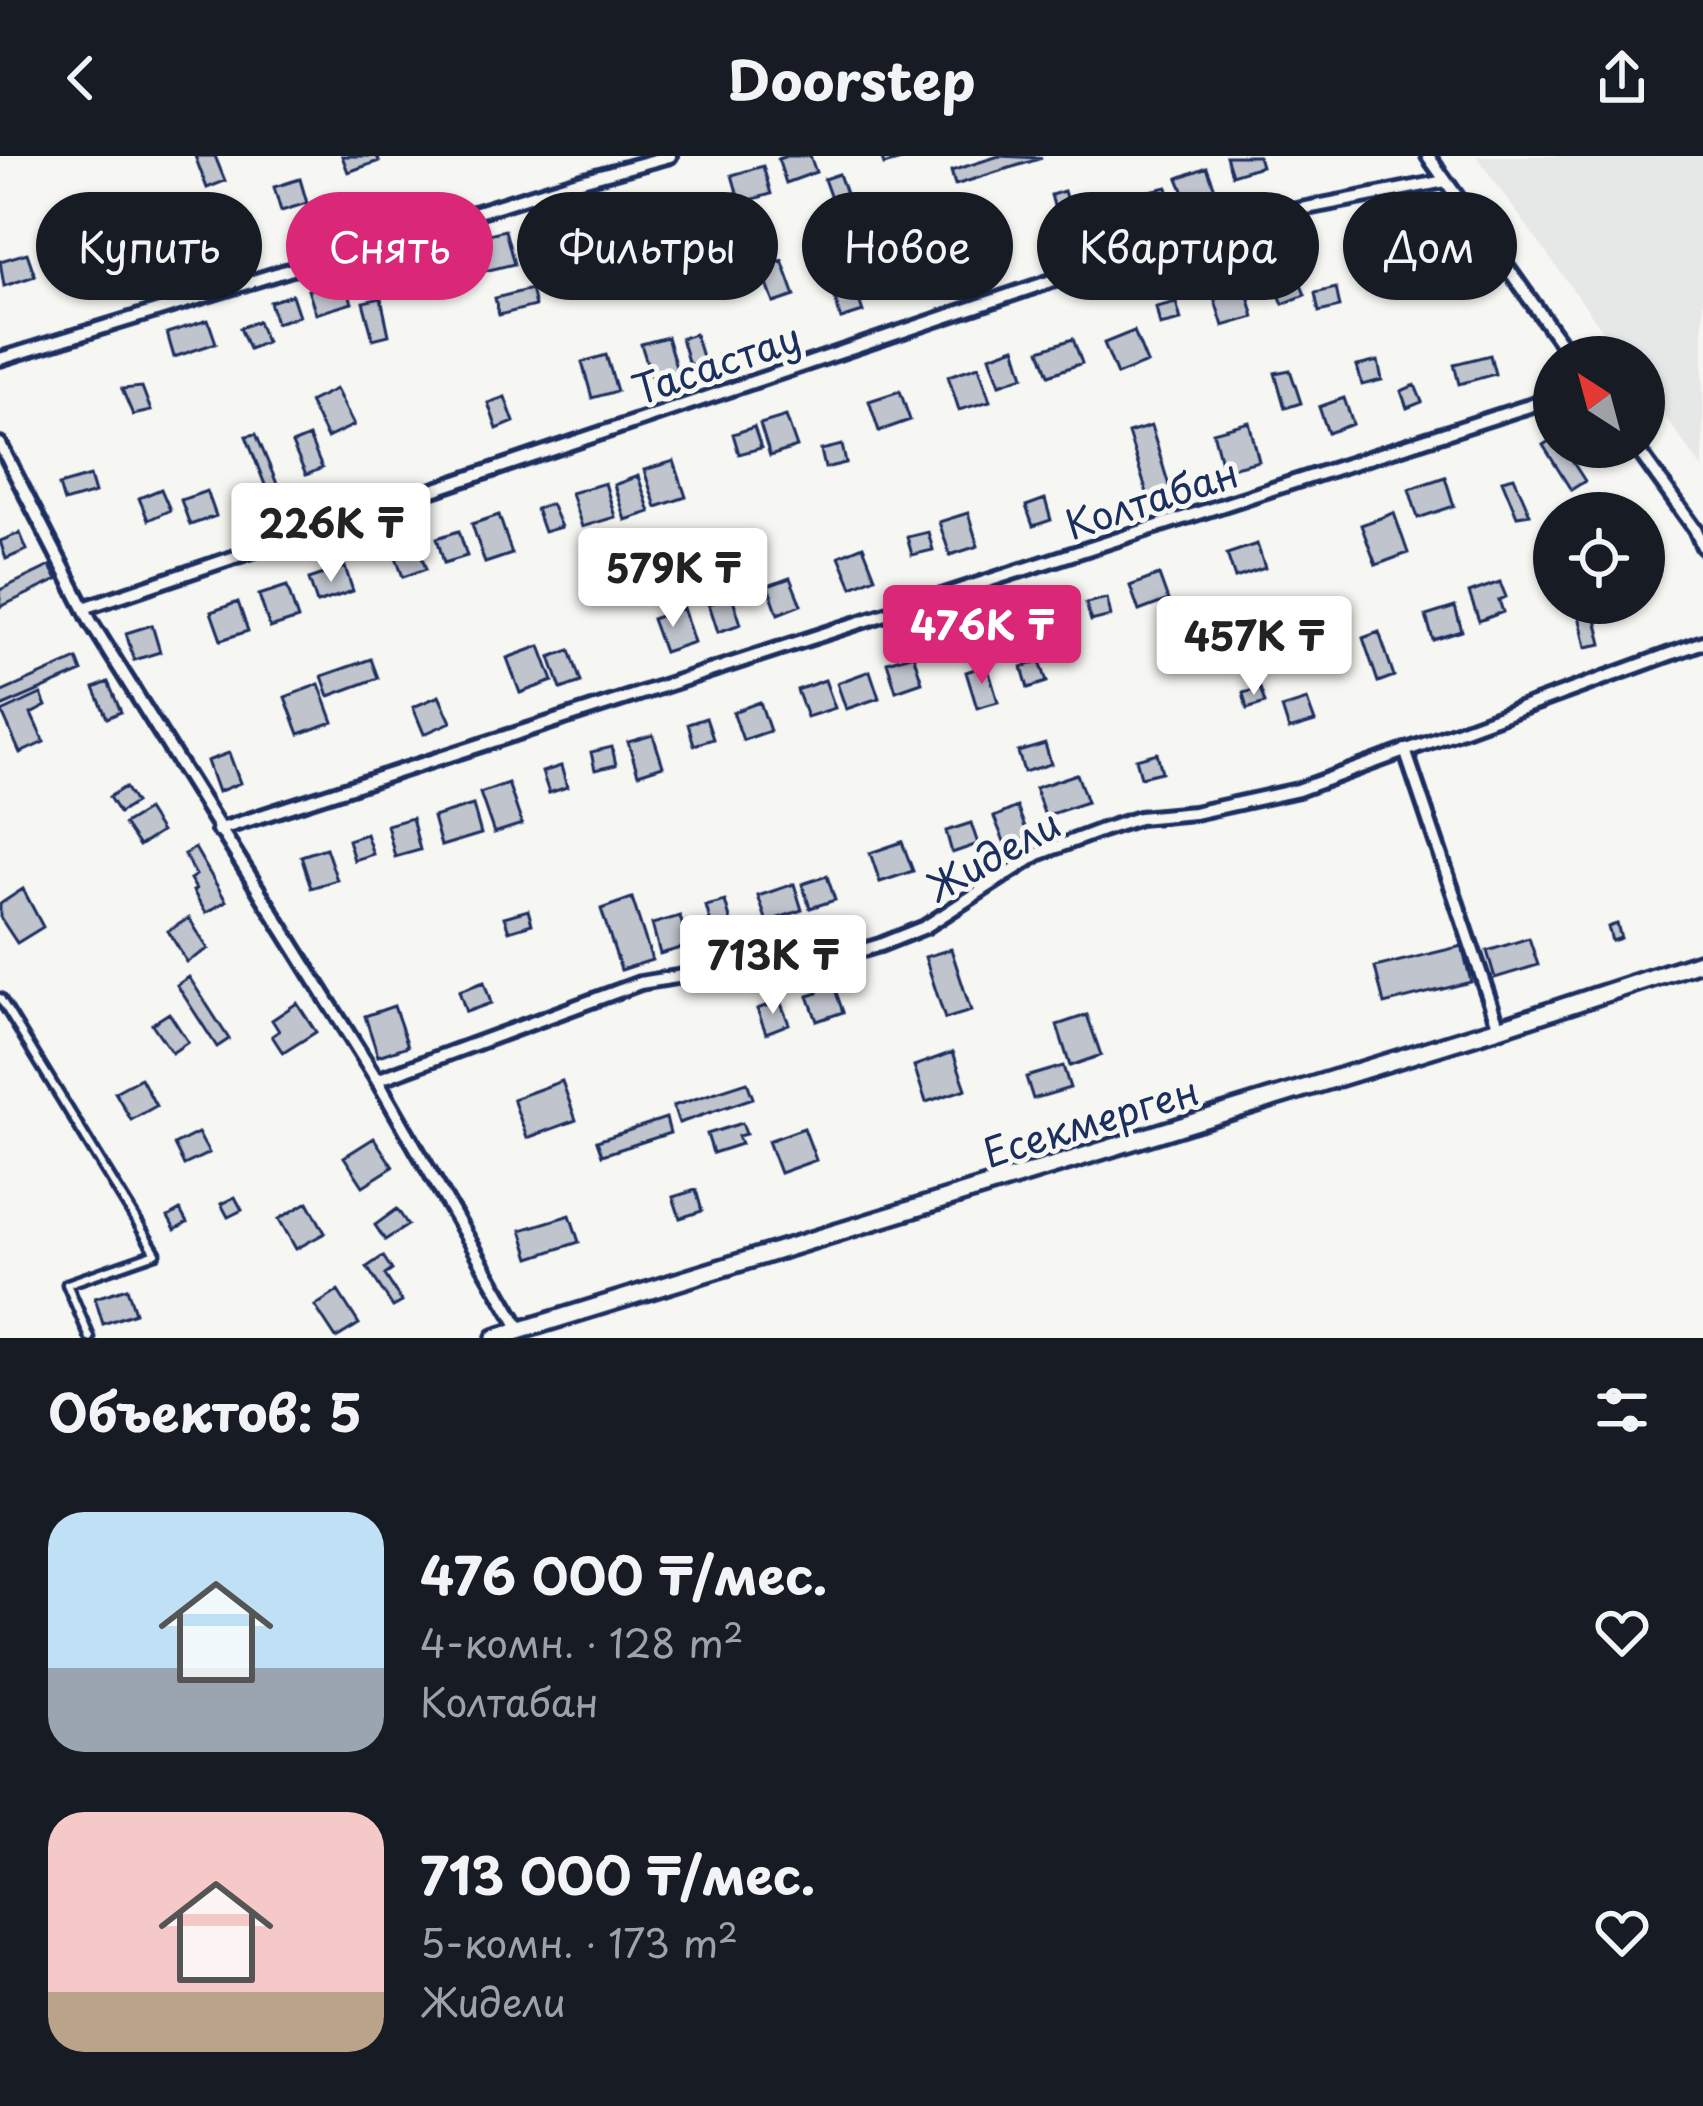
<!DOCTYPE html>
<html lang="ru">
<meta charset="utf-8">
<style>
body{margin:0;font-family:"Playpen Sans",sans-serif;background:#20242c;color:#f1f3f6;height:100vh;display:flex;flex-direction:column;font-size:45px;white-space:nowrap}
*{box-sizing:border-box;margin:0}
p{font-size:39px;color:#9ea1a6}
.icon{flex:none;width:66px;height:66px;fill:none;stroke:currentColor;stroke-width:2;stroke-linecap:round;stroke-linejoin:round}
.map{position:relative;height:1182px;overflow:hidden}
.sheet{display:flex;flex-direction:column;background:#171b24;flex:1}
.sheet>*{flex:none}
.banner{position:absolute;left:36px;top:36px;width:1632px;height:108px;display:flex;gap:24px}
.needle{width:78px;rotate:324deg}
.tools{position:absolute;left:1533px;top:180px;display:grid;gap:24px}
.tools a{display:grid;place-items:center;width:132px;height:132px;border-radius:50%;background:#171b24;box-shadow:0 3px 9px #0004;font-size:60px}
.price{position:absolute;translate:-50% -102px;padding:0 27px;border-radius:12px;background:#fff;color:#222;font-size:39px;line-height:78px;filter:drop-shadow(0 3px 6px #0008)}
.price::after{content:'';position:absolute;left:50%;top:72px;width:36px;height:27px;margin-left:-18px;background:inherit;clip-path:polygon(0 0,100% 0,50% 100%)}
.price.current{background:#db2777;color:#fff}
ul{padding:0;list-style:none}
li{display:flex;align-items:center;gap:36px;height:300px;padding:0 48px}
li span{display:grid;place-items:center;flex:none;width:336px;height:240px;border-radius:36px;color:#555}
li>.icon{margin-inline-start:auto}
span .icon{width:144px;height:144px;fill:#fffc;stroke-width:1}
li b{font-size:51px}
h2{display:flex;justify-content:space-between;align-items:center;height:144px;padding:0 48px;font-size:51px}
.chip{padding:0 42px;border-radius:54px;background:#171b24;box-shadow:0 3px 9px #0004;font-size:42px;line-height:108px}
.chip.current{background:#db2777;color:#fff}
header{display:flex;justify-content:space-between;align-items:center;height:156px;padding:0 48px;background:#171b24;font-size:54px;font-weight:700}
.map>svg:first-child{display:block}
.built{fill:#e6e7e7}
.building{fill:#c0c4cd;stroke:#1b2f5e;stroke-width:3}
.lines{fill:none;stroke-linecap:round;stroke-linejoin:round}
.lane-casing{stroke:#1b2f5e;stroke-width:15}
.street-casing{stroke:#1b2f5e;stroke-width:20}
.secondary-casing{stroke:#1b2f5e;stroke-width:24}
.lane{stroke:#f6f6f2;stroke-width:6}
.street{stroke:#f6f6f2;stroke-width:10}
.secondary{stroke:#f6f6f2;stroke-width:15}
.labels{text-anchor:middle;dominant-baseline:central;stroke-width:10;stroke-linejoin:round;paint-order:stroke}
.street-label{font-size:39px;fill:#1b2f5e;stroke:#f6f6f2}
</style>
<header><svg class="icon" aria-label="back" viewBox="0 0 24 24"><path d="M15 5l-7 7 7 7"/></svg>Doorstep<svg class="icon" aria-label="share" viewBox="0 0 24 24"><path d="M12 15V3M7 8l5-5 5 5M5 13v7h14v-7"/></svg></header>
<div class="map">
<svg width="1703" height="1182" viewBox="0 0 1703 1182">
<rect width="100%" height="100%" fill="#f6f6f2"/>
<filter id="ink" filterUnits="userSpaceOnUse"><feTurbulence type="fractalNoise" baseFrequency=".00833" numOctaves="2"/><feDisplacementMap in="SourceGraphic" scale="24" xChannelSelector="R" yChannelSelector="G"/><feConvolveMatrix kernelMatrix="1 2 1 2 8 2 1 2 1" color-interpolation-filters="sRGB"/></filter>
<g filter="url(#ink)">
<path class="built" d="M 1476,0 L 1703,0 L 1703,313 L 1644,232 L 1644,201 L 1622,201 Z"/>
<path class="building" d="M 195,0 L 215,0 L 225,25 L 207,32 Z
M 342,0 L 377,0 L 379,5 L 348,16 Z
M 787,0 L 810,0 L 816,16 L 786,27 L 778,3 Z
M 881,0 L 915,0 L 884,9 Z
M 999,0 L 1042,2 L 955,29 L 951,15 Z
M 1226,0 L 1258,0 L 1261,10 L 1232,19 Z
M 763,10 L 771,38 L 740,47 L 732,19 Z
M 1207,11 L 1218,41 L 1190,52 L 1178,22 Z
M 839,18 L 849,46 L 834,51 L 824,23 Z
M 300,23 L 307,47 L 281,55 L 274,31 Z
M 1167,31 L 1172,52 L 1154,56 L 1150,35 Z
M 1064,35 L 1077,78 L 1063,82 L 1051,39 Z
M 1105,44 L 1112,66 L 1082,75 L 1075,53 Z
M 932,47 L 941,75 L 926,80 L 917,52 Z
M 603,51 L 611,76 L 598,80 L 590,55 Z
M 663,54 L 671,75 L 657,80 L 649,59 Z
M 145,56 L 159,88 L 119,105 L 105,74 Z
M 1411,69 L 1433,99 L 1424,106 L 1402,76 Z
M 505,74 L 514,108 L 485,115 L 476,81 Z
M 724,88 L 728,102 L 677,119 L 673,105 Z
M 27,97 L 35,120 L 4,130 L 0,105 Z
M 782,104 L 795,140 L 774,147 L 761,112 Z
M 906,112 L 910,130 L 889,135 L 885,117 Z
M 1295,114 L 1305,139 L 1283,148 L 1273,124 Z
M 344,123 L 352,147 L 316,158 L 308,134 Z
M 853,125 L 863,156 L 841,163 L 832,132 Z
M 1244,125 L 1254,161 L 1223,170 L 1212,135 Z
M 1336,132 L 1340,151 L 1319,156 L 1315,137 Z
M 531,133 L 535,150 L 499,159 L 495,142 Z
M 292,139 L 299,160 L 276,167 L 270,146 Z
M 381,142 L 389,179 L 373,183 L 363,146 Z
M 1176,146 L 1181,164 L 1160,169 L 1156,151 Z
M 208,164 L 216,187 L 174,201 L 167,177 Z
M 258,165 L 266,186 L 249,193 L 240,172 Z
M 1134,175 L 1147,207 L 1117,219 L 1104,187 Z
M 695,178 L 703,204 L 689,209 L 681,182 Z
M 667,181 L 678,218 L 653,226 L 641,188 Z
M 1073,183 L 1082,207 L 1049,219 L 1040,194 Z
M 1015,191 L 1024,220 L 1000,228 L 990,200 Z
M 606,199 L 617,235 L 592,242 L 582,206 Z
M 1490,199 L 1495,218 L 1459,228 L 1454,208 Z
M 1378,205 L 1382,224 L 1362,229 L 1357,210 Z
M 979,210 L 990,245 L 959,254 L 948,220 Z
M 1290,214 L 1301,247 L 1285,252 L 1275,217 Z
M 1415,229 L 1422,246 L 1407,252 L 1401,235 Z
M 142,231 L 151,255 L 133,259 L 122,233 Z
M 336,233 L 354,269 L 327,282 L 309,246 Z
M 900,235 L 910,264 L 879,275 L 869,245 Z
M 505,241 L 514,266 L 497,273 L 488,247 Z
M 1344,242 L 1353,268 L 1328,277 L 1319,251 Z
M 786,260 L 797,291 L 770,300 L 760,268 Z
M 1249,266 L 1259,305 L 1223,314 L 1213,276 Z
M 1151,270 L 1170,333 L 1148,340 L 1128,277 Z
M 754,271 L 761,292 L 739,298 L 733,278 Z
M 256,278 L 280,335 L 269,339 L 246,280 Z
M 309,281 L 322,312 L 306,319 L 292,288 Z
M 1554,282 L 1554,291 L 1563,291 L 1585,325 L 1571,334 L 1543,289 Z
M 842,289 L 846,307 L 825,312 L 821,294 Z
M 674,305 L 686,341 L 656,351 L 644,314 Z
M 90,320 L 95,337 L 64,346 L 59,329 Z
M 638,320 L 650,356 L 625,364 L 614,329 Z
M 1445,321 L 1454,350 L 1418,362 L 1409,333 Z
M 1514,321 L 1530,358 L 1517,360 L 1502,324 Z
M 605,327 L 615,361 L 582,371 L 571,337 Z
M 161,333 L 170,354 L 148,364 L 139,342 Z
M 207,335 L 216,360 L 190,369 L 181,344 Z
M 1045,343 L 1051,364 L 1033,370 L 1026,350 Z
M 551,348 L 561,371 L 544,376 L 536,353 Z
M 968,357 L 978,390 L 950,399 L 939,366 Z
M 1394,357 L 1408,397 L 1376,409 L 1361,369 Z
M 499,359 L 512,398 L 485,407 L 472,368 Z
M 459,375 L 467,400 L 444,407 L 437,382 Z
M 928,376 L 933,394 L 912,399 L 907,381 Z
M 20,377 L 27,394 L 6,403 L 0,385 Z
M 416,384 L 426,413 L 403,421 L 393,393 Z
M 1257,388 L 1265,412 L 1235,422 L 1227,398 Z
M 863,390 L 875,421 L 852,431 L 839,400 Z
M 50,410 L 57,424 L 0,451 L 0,434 Z
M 345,411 L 353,435 L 317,447 L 309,423 Z
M 1159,419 L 1168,444 L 1139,455 L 1130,430 Z
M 790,422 L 801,449 L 778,458 L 768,430 Z
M 1500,426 L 1506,441 L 1499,444 L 1503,456 L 1479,465 L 1469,437 Z
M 287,430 L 298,463 L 270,472 L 259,439 Z
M 1058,438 L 1062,451 L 1035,459 L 1031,446 Z
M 732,440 L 741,468 L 718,476 L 709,448 Z
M 1107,442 L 1111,460 L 1091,465 L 1086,447 Z
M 238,446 L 248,475 L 221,484 L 211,456 Z
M 1455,451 L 1462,475 L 1433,484 L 1426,460 Z
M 683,452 L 694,486 L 664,496 L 652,463 Z
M 1594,455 L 1602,488 L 1586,491 L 1579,459 Z
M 1231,461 L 1238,483 L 1206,493 L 1199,471 Z
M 152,469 L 160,496 L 134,504 L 126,477 Z
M 1379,476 L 1394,520 L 1378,526 L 1363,482 Z
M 540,490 L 553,525 L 520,537 L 507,502 Z
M 570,494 L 581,526 L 561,533 L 550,501 Z
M 913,498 L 922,526 L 896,535 L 887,506 Z
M 77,503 L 82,516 L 1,551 L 0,537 Z
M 371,503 L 378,522 L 329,540 L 322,520 Z
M 1040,505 L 1047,526 L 1028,532 L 1022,511 Z
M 987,509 L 998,546 L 977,552 L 966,516 Z
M 870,515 L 879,542 L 846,553 L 837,527 Z
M 825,524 L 835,552 L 807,561 L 797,534 Z
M 108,526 L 121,556 L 107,562 L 94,532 Z
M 319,528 L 333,566 L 299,578 L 285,541 Z
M 1260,532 L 1265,547 L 1247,553 L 1243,537 Z
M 41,538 L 46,550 L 31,558 L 44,586 L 20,597 L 2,556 Z
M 439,540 L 451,566 L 424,578 L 413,551 Z
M 1307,544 L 1315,566 L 1289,574 L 1282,552 Z
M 760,546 L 770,575 L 743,584 L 733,556 Z
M 706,562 L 713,583 L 694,589 L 688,568 Z
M 653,579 L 663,610 L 638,618 L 628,586 Z
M 1045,588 L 1051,608 L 1024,616 L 1018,596 Z
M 612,591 L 616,609 L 595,614 L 591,596 Z
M 229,597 L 240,627 L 218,636 L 207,605 Z
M 1157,597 L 1162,616 L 1141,621 L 1136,603 Z
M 561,610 L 567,631 L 549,637 L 542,616 Z
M 1077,618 L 1087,646 L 1045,660 L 1035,632 Z
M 508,627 L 522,668 L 494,677 L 480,637 Z
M 125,631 L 135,647 L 119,657 L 109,641 Z
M 473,649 L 481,678 L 441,690 L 433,661 Z
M 1017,651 L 1029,681 L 1006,690 L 994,661 Z
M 147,654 L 161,676 L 139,690 L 124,668 Z
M 412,662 L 420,694 L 395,701 L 387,669 Z
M 971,667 L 978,688 L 952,697 L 946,675 Z
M 366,678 L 373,698 L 354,704 L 348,684 Z
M 902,686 L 913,715 L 880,726 L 870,697 Z
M 195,692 L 226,745 L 206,757 L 193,735 L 196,733 L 190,723 L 196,719 L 184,698 Z
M 326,692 L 337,724 L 311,732 L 301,700 Z
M 827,720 L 835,744 L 810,752 L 802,728 Z
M 794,728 L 802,754 L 767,766 L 758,740 Z
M 23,733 L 43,771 L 17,787 L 0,761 L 0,748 Z
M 632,742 L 652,804 L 621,814 L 601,753 Z
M 725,745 L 733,773 L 714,779 L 706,750 Z
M 528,754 L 532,768 L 509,775 L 504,761 Z
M 680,760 L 688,790 L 660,798 L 652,768 Z
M 189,762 L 208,793 L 187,806 L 168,775 Z
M 1617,768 L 1621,782 L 1612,785 L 1608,771 Z
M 1529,782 L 1538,809 L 1495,822 L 1487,795 Z
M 1462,790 L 1471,826 L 1384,848 L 1375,811 Z
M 951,793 L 971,855 L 945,863 L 925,801 Z
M 189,821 L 229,883 L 217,891 L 177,829 Z
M 832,825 L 843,856 L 817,865 L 808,840 L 818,837 L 816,831 Z
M 484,826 L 491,847 L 466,856 L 459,835 Z
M 780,845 L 789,868 L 766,877 L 757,853 Z
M 297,847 L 316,876 L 283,897 L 272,880 L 279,875 L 272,864 Z
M 394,850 L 408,890 L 378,900 L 365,860 Z
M 169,857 L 188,886 L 172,897 L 152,868 Z
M 1087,859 L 1101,899 L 1070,910 L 1057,869 Z
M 953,896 L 966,933 L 926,946 L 914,910 Z
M 1063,910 L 1070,932 L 1033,943 L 1026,921 Z
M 141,922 L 156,950 L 131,964 L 115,936 Z
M 562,925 L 576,964 L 527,982 L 513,943 Z
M 747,926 L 753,942 L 679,967 L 673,950 Z
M 666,962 L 670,977 L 602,999 L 597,985 Z
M 742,967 L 746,978 L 738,980 L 741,988 L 713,997 L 707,978 Z
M 804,972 L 816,1004 L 780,1017 L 768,985 Z
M 198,977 L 209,997 L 184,1009 L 174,989 Z
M 374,982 L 393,1011 L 363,1030 L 344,1001 Z
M 696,1034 L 702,1055 L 680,1062 L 673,1041 Z
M 235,1041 L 242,1054 L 228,1061 L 221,1048 Z
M 308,1046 L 325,1077 L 296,1093 L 279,1063 Z
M 397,1053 L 408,1069 L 385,1084 L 375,1069 Z
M 180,1054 L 187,1067 L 175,1074 L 168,1061 Z
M 570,1059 L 579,1086 L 530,1102 L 521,1074 Z
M 383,1100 L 392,1114 L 385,1119 L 402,1146 L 393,1151 L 367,1111 Z
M 127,1132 L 135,1157 L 103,1168 L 95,1142 Z
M 338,1135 L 359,1168 L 336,1182 L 315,1150 Z"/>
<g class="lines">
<g class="lane-casing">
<path id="lane" d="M 0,842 L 156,1097 L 67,1128 L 90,1182"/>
</g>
<g class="street-casing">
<path id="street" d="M 1428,0 L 1571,201
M 0,203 L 578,25 L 670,0
M 0,288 L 91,466 L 377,924 L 521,1175
M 1636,291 L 1695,373 L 1703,391
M 84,452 L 1214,70 L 1445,25
M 1405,594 L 1499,872
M 218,674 L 1554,242
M 377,924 L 640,827 L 689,819 L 779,819 L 880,789 L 925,771 L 1038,698 L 1102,674 L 1139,662 L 1194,657 L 1298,634 L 1703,486"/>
</g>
<g class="secondary-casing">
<path id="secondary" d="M 495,1182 L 1499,872 L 1703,805"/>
</g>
<use href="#lane" class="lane"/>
<use href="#street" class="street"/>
<use href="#secondary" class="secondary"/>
</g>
</g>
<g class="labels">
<g class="street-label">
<text transform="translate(716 206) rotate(-19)">Тасастау</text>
<text transform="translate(1151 341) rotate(-18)">Колтабан</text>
<text transform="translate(992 698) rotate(-29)">Жидели</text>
<text transform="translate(1090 964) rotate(-17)">Eсекмерген</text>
</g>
</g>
</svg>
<div class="tools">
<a><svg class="needle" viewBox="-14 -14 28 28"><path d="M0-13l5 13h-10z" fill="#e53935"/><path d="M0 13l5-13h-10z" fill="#9ea1a6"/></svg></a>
<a><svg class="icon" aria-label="locate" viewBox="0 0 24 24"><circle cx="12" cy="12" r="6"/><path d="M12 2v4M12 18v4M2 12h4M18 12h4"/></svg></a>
</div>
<b class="price" style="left:331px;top:429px">226K ₸</b>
<b class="price" style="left:673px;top:474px">579K ₸</b>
<b class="price current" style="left:982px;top:531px">476K ₸</b>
<b class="price" style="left:1254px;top:542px">457K ₸</b>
<b class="price" style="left:773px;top:861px">713K ₸</b>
<div class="banner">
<a class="chip">Купить</a>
<a class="chip current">Снять</a>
<a class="chip">Фильтры</a>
<a class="chip">Новое</a>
<a class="chip">Квартира</a>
<a class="chip">Дом</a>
</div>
</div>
<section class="sheet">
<h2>Объектов: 5<svg class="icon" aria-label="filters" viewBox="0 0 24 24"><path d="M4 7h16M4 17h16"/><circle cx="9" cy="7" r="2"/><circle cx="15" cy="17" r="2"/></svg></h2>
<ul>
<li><span style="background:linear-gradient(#bfe0f5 65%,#9aa5b1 0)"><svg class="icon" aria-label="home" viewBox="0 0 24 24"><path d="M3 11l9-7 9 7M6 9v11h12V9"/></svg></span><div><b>476 000 ₸/мес.</b><p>4-комн. · 128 m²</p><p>Колтабан</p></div><svg class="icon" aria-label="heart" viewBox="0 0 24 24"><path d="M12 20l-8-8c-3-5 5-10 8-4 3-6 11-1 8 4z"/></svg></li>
<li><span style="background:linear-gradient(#f6c9c9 75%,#b9a48a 0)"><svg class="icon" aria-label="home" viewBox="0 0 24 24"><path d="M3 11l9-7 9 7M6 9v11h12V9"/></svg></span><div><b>713 000 ₸/мес.</b><p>5-комн. · 173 m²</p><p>Жидели</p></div><svg class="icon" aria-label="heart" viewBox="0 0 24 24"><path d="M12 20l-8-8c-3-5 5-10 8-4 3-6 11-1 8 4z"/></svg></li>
</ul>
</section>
